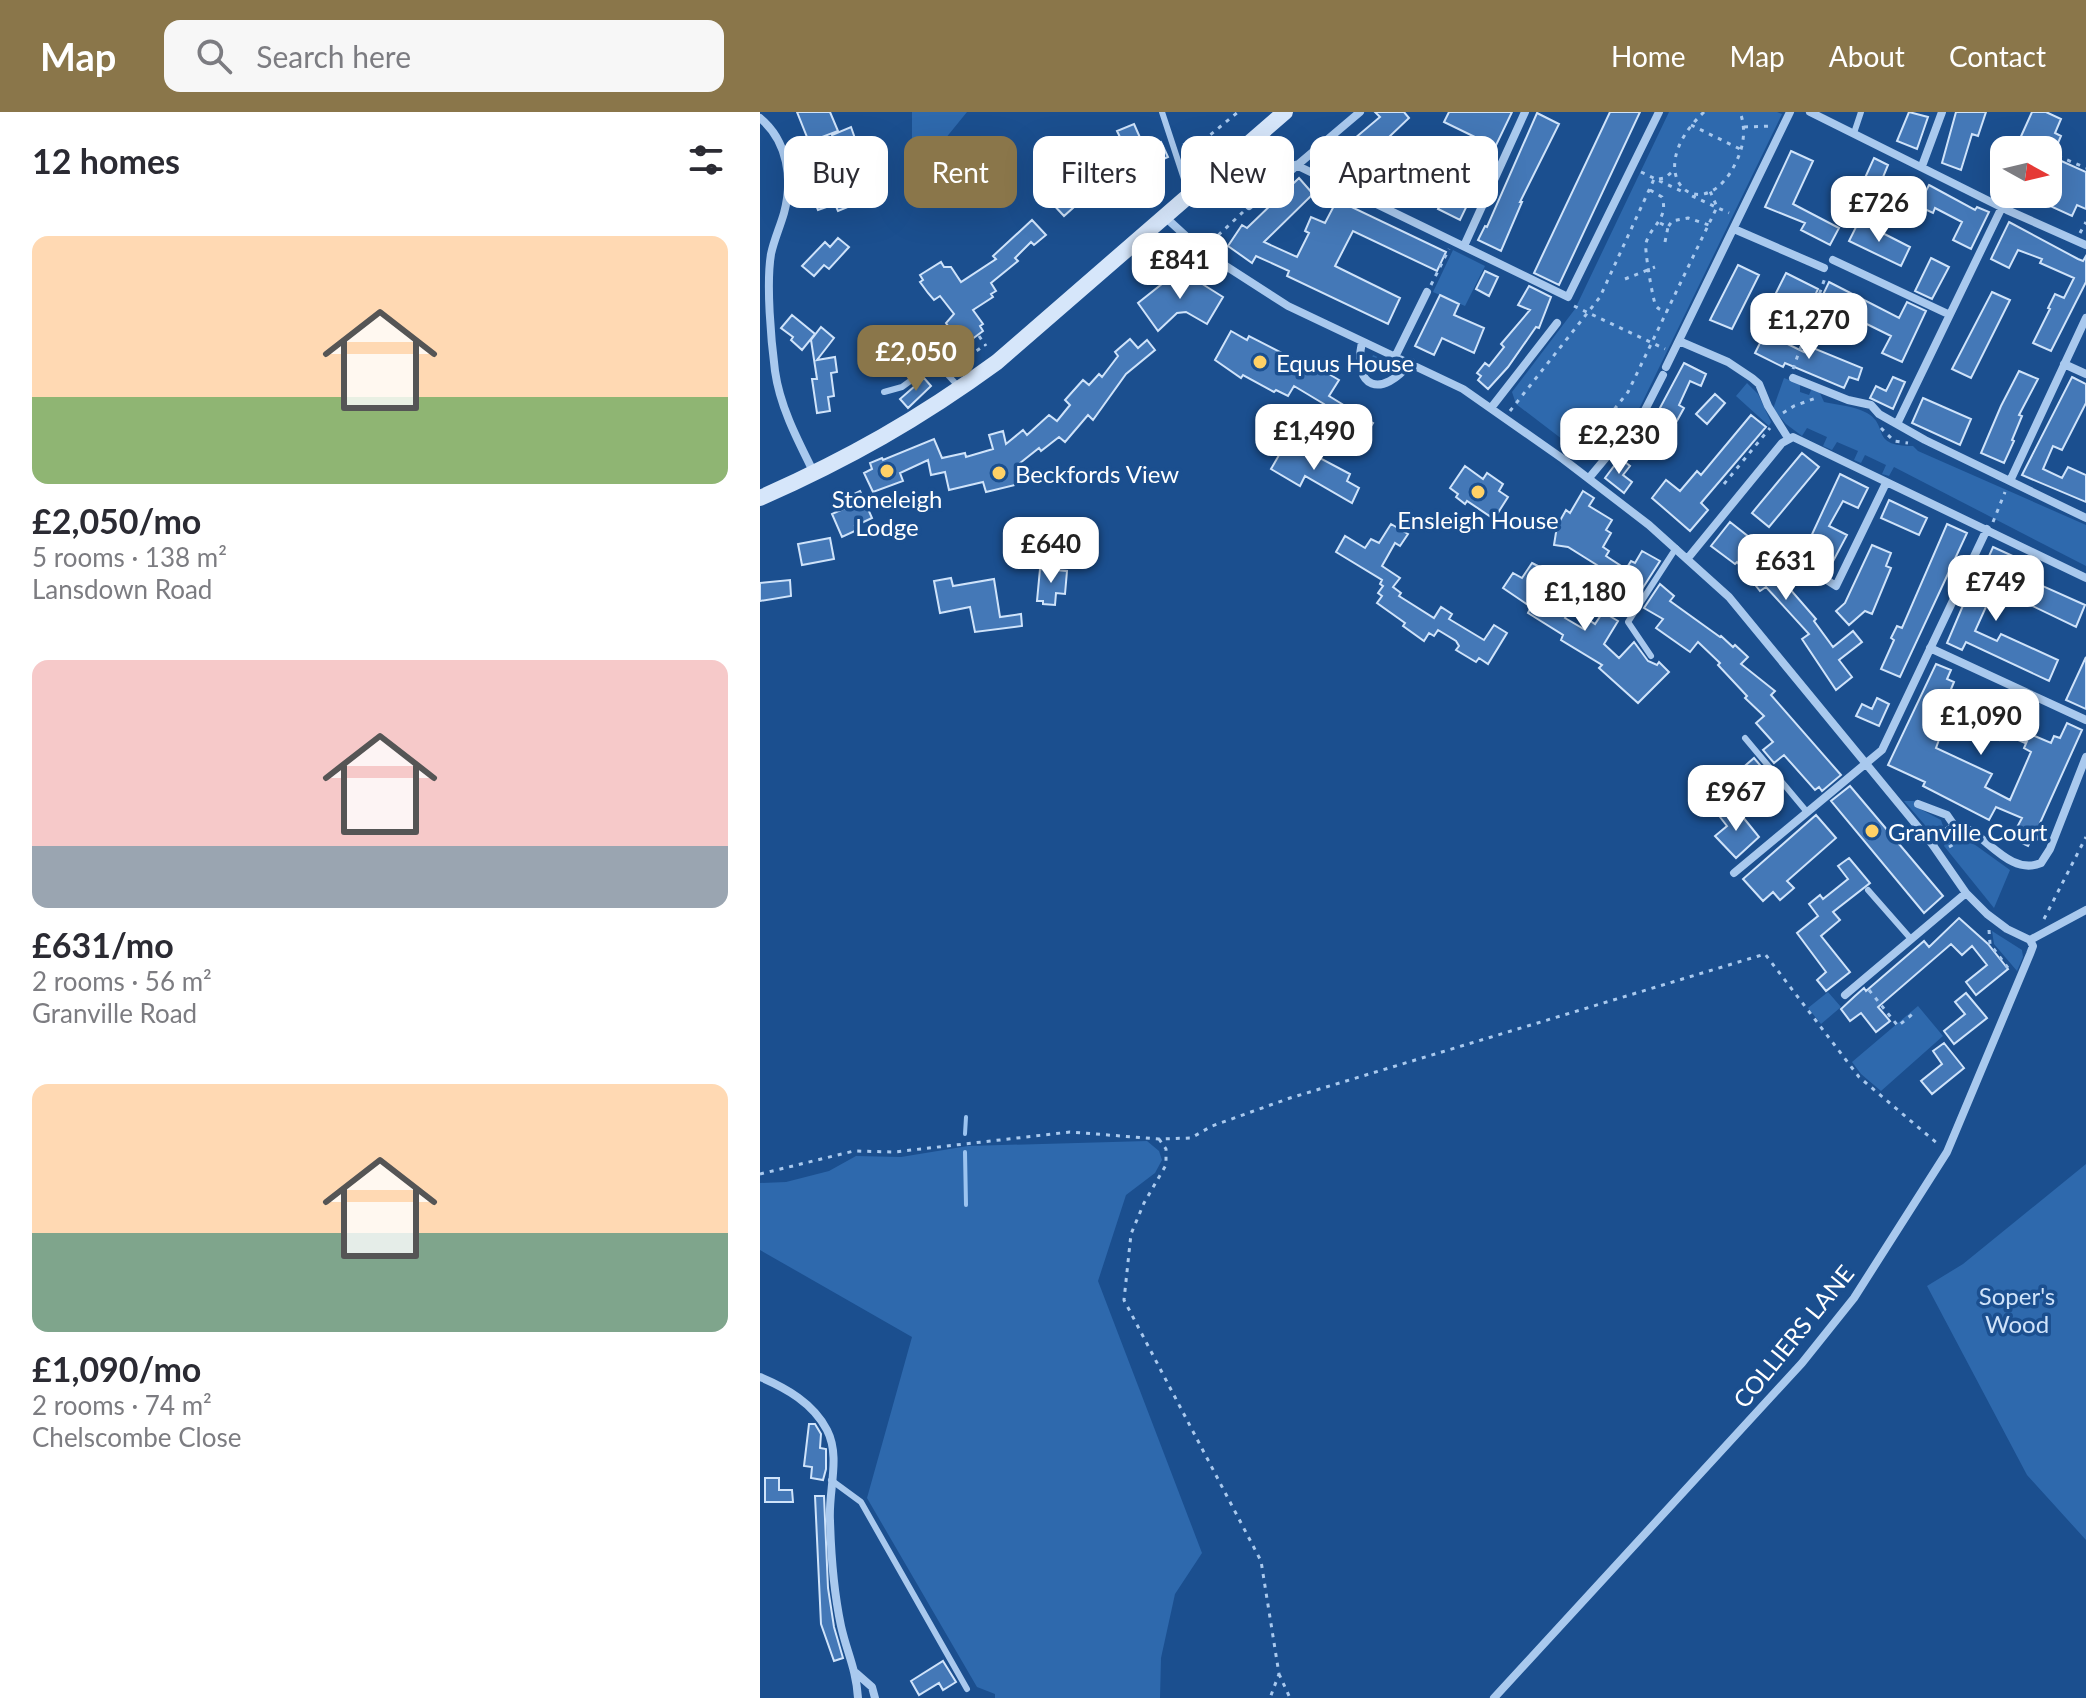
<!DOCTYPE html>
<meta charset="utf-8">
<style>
body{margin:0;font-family:Lato,sans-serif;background:#f7f7f7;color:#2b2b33;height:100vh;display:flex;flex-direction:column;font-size:30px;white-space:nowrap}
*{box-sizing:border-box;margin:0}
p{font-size:26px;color:#7c7c81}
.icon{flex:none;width:44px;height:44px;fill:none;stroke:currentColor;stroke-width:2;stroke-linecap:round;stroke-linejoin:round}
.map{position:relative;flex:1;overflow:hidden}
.panel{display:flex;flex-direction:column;background:#fff;width:760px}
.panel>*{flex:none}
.banner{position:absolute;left:24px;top:24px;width:760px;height:72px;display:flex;gap:16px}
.needle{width:52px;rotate:98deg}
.buttons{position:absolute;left:1230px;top:24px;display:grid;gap:16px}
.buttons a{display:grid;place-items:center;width:72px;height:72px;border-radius:16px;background:#fff;box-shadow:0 8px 32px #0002;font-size:40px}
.price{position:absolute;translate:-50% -68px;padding:0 18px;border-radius:16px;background:#fff;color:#222;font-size:26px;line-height:52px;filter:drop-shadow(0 2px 4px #0008)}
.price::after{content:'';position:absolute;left:50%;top:48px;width:24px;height:18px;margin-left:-12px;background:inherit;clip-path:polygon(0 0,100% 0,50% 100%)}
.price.selected{background:#8a764a;color:#fff}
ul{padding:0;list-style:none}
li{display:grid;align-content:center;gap:16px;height:424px;padding:0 32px}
li span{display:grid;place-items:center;height:248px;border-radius:16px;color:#555}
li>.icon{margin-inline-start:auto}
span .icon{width:144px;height:144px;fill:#fffc;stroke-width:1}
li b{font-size:34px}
h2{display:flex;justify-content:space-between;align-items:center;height:96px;padding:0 32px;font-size:34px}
.chip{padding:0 28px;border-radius:16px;background:#fff;box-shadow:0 8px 32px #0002;font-size:28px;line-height:72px}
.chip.selected{background:#8a764a;color:#fff}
header{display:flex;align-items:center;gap:48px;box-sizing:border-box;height:112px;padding:0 40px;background:#8a764a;color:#fff}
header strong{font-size:38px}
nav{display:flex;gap:44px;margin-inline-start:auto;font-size:28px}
.search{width:560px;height:72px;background:#f7f7f7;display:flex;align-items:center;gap:20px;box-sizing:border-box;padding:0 28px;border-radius:16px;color:#7c7c81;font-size:30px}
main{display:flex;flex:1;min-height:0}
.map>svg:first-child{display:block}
.green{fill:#2e69ad}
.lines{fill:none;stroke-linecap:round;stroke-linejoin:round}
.stream{stroke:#9cc4f0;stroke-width:4}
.building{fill:#4478b7;stroke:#cfe3fa;stroke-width:2}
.path{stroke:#a9c9ee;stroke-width:3;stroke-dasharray:4 6;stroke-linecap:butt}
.lane{stroke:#a9c9ee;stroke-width:6}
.street{stroke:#a9c9ee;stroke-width:8}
.secondary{stroke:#d6e6fa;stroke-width:16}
.poi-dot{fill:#ffd166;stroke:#1b4f8f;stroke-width:3}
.labels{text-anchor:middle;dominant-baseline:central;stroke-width:7;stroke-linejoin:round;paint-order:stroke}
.poi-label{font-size:24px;fill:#fff;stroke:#1b4f8f;text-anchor:start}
.park-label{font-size:24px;fill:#cfe3fa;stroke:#1b4f8f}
.street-label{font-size:24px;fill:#fff;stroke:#1b4f8f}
</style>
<header>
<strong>Map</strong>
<div class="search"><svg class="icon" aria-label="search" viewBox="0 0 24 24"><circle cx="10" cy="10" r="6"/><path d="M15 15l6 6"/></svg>Search here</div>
<nav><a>Home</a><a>Map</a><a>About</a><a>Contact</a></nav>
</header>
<main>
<section class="panel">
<h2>12 homes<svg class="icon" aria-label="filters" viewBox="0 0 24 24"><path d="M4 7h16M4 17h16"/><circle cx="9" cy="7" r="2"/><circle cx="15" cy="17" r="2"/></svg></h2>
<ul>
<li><span style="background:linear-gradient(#ffd9b3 65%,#8fb573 0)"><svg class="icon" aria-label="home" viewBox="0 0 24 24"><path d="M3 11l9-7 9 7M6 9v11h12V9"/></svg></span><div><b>£2,050/mo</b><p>5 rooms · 138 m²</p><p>Lansdown Road</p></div></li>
<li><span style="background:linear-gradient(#f6c9c9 75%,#9aa5b1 0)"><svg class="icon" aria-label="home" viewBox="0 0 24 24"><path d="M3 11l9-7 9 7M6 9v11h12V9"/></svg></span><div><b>£631/mo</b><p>2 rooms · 56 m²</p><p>Granville Road</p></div></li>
<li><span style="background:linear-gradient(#ffd9b3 60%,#7fa58c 0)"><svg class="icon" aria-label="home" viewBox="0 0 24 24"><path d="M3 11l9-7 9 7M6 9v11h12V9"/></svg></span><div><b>£1,090/mo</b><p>2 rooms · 74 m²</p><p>Chelscombe Close</p></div></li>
</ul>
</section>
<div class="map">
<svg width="1326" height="1586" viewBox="0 0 1326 1586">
<rect width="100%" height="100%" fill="#1b4f8f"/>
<path class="green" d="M 152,0 L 207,0 L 159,59 L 152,46 Z
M 909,0 L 1017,0 L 1022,2 L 880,295 L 835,346 L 828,347 L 756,292 L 752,280 L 815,197 Z
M 693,138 L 725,154 L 705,194 L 673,180 Z
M 613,243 L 637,254 L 631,260 L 619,259 L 611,248 Z
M 1024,266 L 1040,272 L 1040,280 L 1049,283 L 1052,276 L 1059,279 L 1064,290 C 1077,293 1095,294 1107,301 C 1130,314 1109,334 1153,334 L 1158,339 L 1326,413 L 1326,454 L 1134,355 L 1129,364 L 1122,362 L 1126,353 L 1105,343 L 1101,351 L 1094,348 L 1098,339 L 1077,330 L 1072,338 L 1063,334 L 1067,325 L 1047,316 L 1042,324 L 1026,312 L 1013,297 Z
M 987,271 L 998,282 L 1011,310 L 1009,314 L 976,284 Z
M 1144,689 L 1158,689 L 1156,695 L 1181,708 L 1183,714 L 1171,720 Z
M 1200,722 L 1250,758 L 1234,796 L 1184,734 L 1187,727 Z
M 1232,819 L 1262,838 L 1263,845 L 1257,859 L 1234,832 Z
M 1068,880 L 1081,895 L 1061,912 L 1048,896 Z
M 1158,894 L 1183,924 L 1121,979 L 1101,962 L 1092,950 Z
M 387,1029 L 399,1039 L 402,1048 L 395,1061 L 366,1083 L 338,1169 L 442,1441 L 415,1482 L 401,1546 L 400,1586 L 235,1586 L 235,1582 L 217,1575 L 107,1386 L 152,1225 L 0,1138 L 0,1071 L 26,1070 L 69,1059 L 96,1044 L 141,1045 L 208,1034 Z
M 1326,1052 L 1326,1428 L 1267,1363 L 1167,1174 L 1203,1152 Z"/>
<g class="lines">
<path class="stream" d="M 205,1022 L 206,1005
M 205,1040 L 206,1093"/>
</g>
<path class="building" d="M 37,0 L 70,0 L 78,19 L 49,30 Z
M 615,0 L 644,0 L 649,6 L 608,45 L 635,59 L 639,51 L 665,63 L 655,86 L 592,54 L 581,64 L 564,44 L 574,35 L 576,38 L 585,29 L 588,32 L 620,5 Z
M 689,0 L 752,0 L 700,108 L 678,97 L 685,83 L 687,85 L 715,25 L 684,10 Z
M 850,0 L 880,0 L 799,173 L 774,161 Z
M 1149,0 L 1168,5 L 1157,37 L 1137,29 Z
M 1196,0 L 1226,0 L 1218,24 L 1212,22 L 1201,58 L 1182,51 Z
M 1272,0 L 1286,0 L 1301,7 L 1295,21 L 1301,24 L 1295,38 L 1260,38 L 1262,34 L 1258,31 Z
M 777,1 L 799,12 L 760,90 L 762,90 L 741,139 L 718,128 L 725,114 L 727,115 Z
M 374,12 L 385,37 L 401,30 L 408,45 L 360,67 L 354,50 L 369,44 L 357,19 Z
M 91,15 L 115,84 L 78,99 L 75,92 L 58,98 L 52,83 L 90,68 L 72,23 Z
M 1031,39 L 1053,49 L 1033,92 L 1079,116 L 1070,133 L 1041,118 L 1045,111 L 1005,95 Z
M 1288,43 L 1326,60 L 1326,97 L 1317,93 L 1312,104 L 1264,82 L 1288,82 Z
M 1114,46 L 1128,53 L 1119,75 L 1104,68 Z
M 329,52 L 344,68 L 304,104 L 290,89 L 301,78 L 303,81 Z
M 539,66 L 553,82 L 504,130 L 537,145 L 549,121 L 545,119 L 551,105 L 565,111 L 577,88 L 686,140 L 677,159 L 593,119 L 575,154 L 640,186 L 628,212 L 527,164 L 529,159 L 496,144 L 492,151 L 468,134 L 482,113 L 487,116 Z
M 1169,73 L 1215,98 L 1217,95 L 1229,100 L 1211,137 L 1193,128 L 1202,110 L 1175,96 L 1173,101 L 1158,94 Z
M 272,108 L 286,123 L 274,133 L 271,130 L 255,146 L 258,149 L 231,171 L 236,179 L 231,182 L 233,185 L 213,198 L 223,212 L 220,214 L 223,219 L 207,231 L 205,229 L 200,232 L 186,211 L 194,202 L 180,184 L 174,188 L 168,181 L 160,170 L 163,168 L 160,163 L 181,150 L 184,155 L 191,155 L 201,170 L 236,147 L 233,144 Z
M 1099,109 L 1150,135 L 1141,154 L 1089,129 Z
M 1249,110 L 1318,147 L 1323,149 L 1326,144 L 1326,170 L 1291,239 L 1273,231 L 1290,197 L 1288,196 L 1295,182 L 1304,186 L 1314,166 L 1280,151 L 1282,147 L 1258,138 L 1249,156 L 1231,147 Z
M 78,126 L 89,135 L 69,157 L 64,153 L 54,164 L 42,154 L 65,130 L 70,135 Z
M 1171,146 L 1189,155 L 1172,187 L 1155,179 Z
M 978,153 L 999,163 L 972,217 L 950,208 Z
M 725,159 L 738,165 L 729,184 L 716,177 Z
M 1026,161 L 1058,177 L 1048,199 L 1015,183 Z
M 428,163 L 463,185 L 447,212 L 426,200 L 417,201 L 398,219 L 378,191 L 412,164 Z
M 1069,170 L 1139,206 L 1147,190 L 1166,199 L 1142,250 L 1122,241 L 1131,224 L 1060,189 Z
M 769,174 L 791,185 L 779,216 L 776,215 L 748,255 L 728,277 L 718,268 L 721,264 L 717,261 L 725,251 L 729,254 L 744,235 L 741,232 L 770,198 L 758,193 Z
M 1232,180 L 1250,188 L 1211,266 L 1192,257 Z
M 680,183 L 699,192 L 694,203 L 724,216 L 714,241 L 682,226 L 674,243 L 655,234 Z
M 32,203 L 55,222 L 42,238 L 31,228 L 33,225 L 21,216 Z
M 61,215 L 74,226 L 57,248 L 75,245 L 77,260 L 71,261 L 74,284 L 68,285 L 70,299 L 57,301 L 52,267 L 57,267 L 51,228 Z
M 471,219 L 487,228 L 489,224 L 555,258 L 557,255 L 579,268 L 569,284 L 613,311 L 598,335 L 554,308 L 564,292 L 534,274 L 528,284 L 516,278 L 514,280 L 483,263 L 481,266 L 455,248 Z
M 1005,221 L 1044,240 L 1046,233 L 1102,256 L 1098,268 L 1089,265 L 1084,276 L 1025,251 L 1023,255 L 995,241 Z
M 370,227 L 378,236 L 387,228 L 395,238 L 366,262 L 333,308 L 328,303 L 305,330 L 299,325 L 281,339 L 279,336 L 255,355 L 259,372 L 226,380 L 223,370 L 189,378 L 185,360 L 171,363 L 168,348 L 140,361 L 143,369 L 113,380 L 104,361 L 112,357 L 110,351 L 122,346 L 123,348 L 174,327 L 182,346 L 205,341 L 206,345 L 233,337 L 229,323 L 243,319 L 246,332 L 263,318 L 267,323 L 289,303 L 297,309 L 310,293 L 305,288 L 323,268 L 329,273 L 339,262 L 342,265 L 358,244 L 355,240 Z
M 924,251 L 946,262 L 941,274 L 930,269 L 919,293 L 924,296 L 913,316 L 893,342 L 876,328 L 893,309 Z
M 1259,259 L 1278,267 L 1259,303 L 1262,304 L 1252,328 L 1254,329 L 1244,351 L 1221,341 L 1241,294 Z
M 1133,265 L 1145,270 L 1133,297 L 1110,286 L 1116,274 L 1126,279 Z
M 1312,265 L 1326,272 L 1326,291 L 1302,338 L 1293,334 L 1283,357 L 1302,366 L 1308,355 L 1326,363 L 1326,390 L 1262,363 Z
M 164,266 L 171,274 L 148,296 L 140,287 Z
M 955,282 L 965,291 L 947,312 L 936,302 Z
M 1163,286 L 1211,307 L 1200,333 L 1152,311 Z
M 991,303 L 1006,315 L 941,391 L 948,398 L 930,419 L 892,386 L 906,368 L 920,379 L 937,359 L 941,363 Z
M 526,331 L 558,349 L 560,346 L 590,362 L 587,369 L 599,376 L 592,391 L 545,364 L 540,374 L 511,357 Z
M 1042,341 L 1059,355 L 1009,415 L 992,401 Z
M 860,346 L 870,354 L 863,363 L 872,370 L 864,381 L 845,366 Z
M 705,354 L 723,367 L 727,361 L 743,372 L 739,379 L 748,385 L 734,407 L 707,389 L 705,392 L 696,385 L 698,382 L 690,376 Z
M 1080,362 L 1108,376 L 1098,396 L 1083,389 L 1069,414 L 1087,423 L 1070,455 L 1053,446 L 1058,435 L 1048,431 Z
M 100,379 L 112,406 L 95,414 L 97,418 L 82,425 L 72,402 L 94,392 L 90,384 Z
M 823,379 L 834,386 L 829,394 L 852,408 L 846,418 L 851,421 L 843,435 L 849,439 L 846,444 L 866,457 L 871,449 L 875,451 L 882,439 L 900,449 L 875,488 L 843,469 L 848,460 L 808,435 L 794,433 L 797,414 L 806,398 L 810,401 Z
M 1129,388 L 1167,406 L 1159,423 L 1121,406 Z
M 970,410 L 1008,440 L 1003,446 L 1056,507 L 1054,509 L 1073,535 L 1093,519 L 1102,530 L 1079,548 L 1092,565 L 1076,578 L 1042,527 L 1049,522 L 1006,475 L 1000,479 L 977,450 L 975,452 L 951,434 Z
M 631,412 L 648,422 L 640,434 L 635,431 L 622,454 L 640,466 L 633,475 L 641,481 L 639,484 L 674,506 L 681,495 L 692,502 L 689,507 L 724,528 L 734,513 L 747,521 L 728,552 L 719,546 L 716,550 L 696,538 L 699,534 L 696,529 L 678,518 L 674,524 L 669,521 L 664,529 L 643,514 L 645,511 L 617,491 L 622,484 L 618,481 L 623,474 L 620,472 L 622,468 L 576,440 L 585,424 L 605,436 L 611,427 L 619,431 Z
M 1187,412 L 1207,421 L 1140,565 L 1121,557 L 1134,528 L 1131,526 L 1137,514 L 1142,516 Z
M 70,426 L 74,447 L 42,453 L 38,432 Z
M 1112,433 L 1131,441 L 1126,454 L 1131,456 L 1112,502 L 1105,499 L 1089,513 L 1076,499 L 1085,491 Z
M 1233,435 L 1255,445 L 1250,458 L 1244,455 L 1215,519 L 1237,529 L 1241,522 L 1298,548 L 1289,569 L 1206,530 L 1202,538 L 1187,531 L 1207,484 L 1209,484 L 1217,466 L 1219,467 Z
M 772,451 L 807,469 L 800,481 L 805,484 L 799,493 L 809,499 L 805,506 L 824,517 L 829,508 L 835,512 L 843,500 L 858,509 L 844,532 L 859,546 L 874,530 L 888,549 L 897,553 L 899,550 L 909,560 L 878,591 L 839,556 L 842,553 L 801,528 L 803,523 L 768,501 L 771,495 L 743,476 L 753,461 L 762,466 Z
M 280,457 L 307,459 L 305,482 L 296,481 L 295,493 L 283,492 L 283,489 L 277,489 Z
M 191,466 L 193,474 L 234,467 L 240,505 L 261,502 L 262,514 L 215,520 L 210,495 L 180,501 L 174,469 Z
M 1267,467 L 1325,493 L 1316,515 L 1258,487 Z
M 30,468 L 31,484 L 0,489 L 0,471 Z
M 900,472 L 914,484 L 910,489 L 960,525 L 961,524 L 973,535 L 975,533 L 988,545 L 981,552 L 1015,579 L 1011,583 L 1081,663 L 1062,679 L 1059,675 L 1055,678 L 1024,643 L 1014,651 L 1003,638 L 1013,630 L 996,611 L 1004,604 L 985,586 L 987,584 L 958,553 L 960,551 L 938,530 L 930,540 L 896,516 L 903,507 L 884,496 Z
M 1326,545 L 1326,597 L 1306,588 Z
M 1176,552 L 1191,558 L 1187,567 L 1194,570 L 1189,582 L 1215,593 L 1219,586 L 1274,610 L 1265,631 L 1242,621 L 1239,628 L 1229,623 L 1232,616 L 1190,598 L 1176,636 L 1232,662 L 1225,675 L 1250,688 L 1271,640 L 1264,636 L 1270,622 L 1291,631 L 1294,624 L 1300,626 L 1307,611 L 1322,618 L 1280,711 L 1284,713 L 1276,729 L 1272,726 L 1268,734 L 1256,728 L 1259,721 L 1255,719 L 1262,706 L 1236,695 L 1229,708 L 1163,674 L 1165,670 L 1128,653 Z
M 1117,586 L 1129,592 L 1119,614 L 1096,604 L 1102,592 L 1112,597 Z
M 994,646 L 1005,659 L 976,683 L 965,671 Z
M 1090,674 L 1183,784 L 1164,801 L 1071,689 Z
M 974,694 L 999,725 L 976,746 L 955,724 L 967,714 L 960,705 Z
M 1056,703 L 1076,726 L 1027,769 L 1034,776 L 1020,788 L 1013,780 L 1003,789 L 983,767 Z
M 1089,746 L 1110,771 L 1073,800 L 1080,808 L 1061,824 L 1090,860 L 1066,879 L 1057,868 L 1066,860 L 1037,821 L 1058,804 L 1049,792 L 1060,783 L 1063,787 L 1088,767 L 1078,754 Z
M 1199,806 L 1228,832 L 1248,857 L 1216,883 L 1206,870 L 1227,853 L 1212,834 L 1202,843 L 1191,832 L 1118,895 L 1130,909 L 1116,920 L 1101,901 L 1090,909 L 1081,897 L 1095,884 L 1104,876 L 1106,879 L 1164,829 L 1169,835 Z
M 1206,881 L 1227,906 L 1194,932 L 1184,919 L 1205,902 L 1195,890 Z
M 1184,931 L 1204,956 L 1172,982 L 1161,969 L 1182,952 L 1173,939 Z
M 49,1312 L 55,1312 L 61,1322 L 60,1336 L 66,1337 L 66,1357 L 63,1368 L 51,1366 L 52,1355 L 44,1354 Z
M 5,1366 L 19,1366 L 19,1378 L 32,1378 L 33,1390 L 5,1390 Z
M 55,1384 L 64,1384 L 68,1476 L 74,1515 L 83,1546 L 74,1549 L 61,1512 Z
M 183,1549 L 196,1570 L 183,1578 L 179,1571 L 159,1583 L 151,1569 Z"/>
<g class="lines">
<path class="path" d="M 944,0 C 875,65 945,121 977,48 C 984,33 986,16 980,0
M 931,13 L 982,38
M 984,15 L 1012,14
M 423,33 L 444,28 L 478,0
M 1298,44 L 1326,56
M 881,60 L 921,79
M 899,67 L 905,66 L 913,59
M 890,78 L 902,85 C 909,107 891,113 886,131 C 884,135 893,190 896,194 C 899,198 902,198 907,200
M 932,84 L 969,101
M 900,111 L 908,115 L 912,109 L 928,106 L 949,113
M 1320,121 L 1326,110
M 451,130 L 483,100
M 905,130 L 908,115
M 865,167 L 895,155
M 671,173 L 689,137
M 814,194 L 905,237
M 219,224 L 226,234
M 192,256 L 225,233
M 1033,257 L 1065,166
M 750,299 L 840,185 L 895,65
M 1023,301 L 1034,294 L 1056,286
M 1121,316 L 1134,329 L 1148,331
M 817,344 L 868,280 L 957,95 L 950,79
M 964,372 L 1010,316
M 1233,410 L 1245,380
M 1189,735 L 1203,727
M 1284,807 L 1326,725
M 1229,818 L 1230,832 L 1251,860
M 1109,878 L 1138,914 L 1155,900
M 399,1027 L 406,1037 L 406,1053 L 384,1091 L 371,1122 L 364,1188 L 501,1449 L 519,1562 L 510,1586
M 0,1062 L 94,1039 L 134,1040 L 310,1020 L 399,1027 L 431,1026 L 452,1014 L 530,986 L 1005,842 L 1099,965 L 1178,1032
M 519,1562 L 530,1586"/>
<path class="lane" d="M 402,0 L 429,82
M 1094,21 L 1101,0
M 124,280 L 142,275 L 176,250 L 198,274
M 891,544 L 868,510 L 916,436
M 985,626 L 1047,700
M 1108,778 L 1151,827
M 71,1368 L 101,1390 L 207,1577"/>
<path class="street" d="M 1050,0 L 1247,98 L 1326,133
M 0,6 C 28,29 33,68 24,101 C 20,115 14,128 11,142 C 6,172 11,228 15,259 C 20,295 38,329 54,361
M 536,53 L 808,185 L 899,0
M 1162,54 L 1182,0
M 489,94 L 600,0
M 404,104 L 441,138 L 528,194 L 703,277 L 803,347 L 889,413 L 969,485 L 1172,732 L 1206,781 L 1227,802 L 1247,817 L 1270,828
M 974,117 L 1064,156
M 704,134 L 765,0
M 1073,148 L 1188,202
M 919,229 L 968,250 L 992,266 L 999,272 L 1008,294 L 1028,326
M 602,230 C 592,277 622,287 651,250
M 636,243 L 667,180
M 1304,252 L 1326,262
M 906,255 L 1030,0
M 1033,266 L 1088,288 L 1111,293 L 1119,302 L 1165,328 L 1326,406
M 731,296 L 797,211
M 1137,312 L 1242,95
M 829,366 L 884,300 L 903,263
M 1250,369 L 1326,206
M 928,446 L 1022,331 L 1033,325 L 1326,466
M 1040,451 L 1076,474 L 1126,371
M 1170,536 L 1326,608
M 1158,692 L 1187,703 L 1196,716
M 1172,732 C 1178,728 1185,719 1192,716 C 1217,705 1244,767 1281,751 L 1290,737 L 1326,645
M 974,761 L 1122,638 L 1227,417
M 1270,828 L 1326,798
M 1085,883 L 1206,781
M 0,1265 C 26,1276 53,1291 67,1318 C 81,1345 68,1379 70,1409 C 71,1443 74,1481 81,1514 C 87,1541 96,1556 98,1586
M 96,1561 L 112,1575 L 115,1586
M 734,1586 L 1042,1251 L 1094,1186 L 1187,1040 L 1270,842 L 1273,834 L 1270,828"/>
<path class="secondary" d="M 0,386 C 88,347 159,307 237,250 L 525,0"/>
</g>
<g class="poi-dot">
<circle cx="500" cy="250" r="8"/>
<circle cx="127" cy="359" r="8"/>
<circle cx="239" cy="361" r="8"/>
<circle cx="718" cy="380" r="8"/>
<circle cx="1112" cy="719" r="8"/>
</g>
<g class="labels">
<g class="poi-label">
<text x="516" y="250">Equus House</text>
<text x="255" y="361">Beckfords View</text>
<text x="127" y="386" text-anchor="middle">Stoneleigh<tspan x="127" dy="28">Lodge</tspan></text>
<text x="718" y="407" text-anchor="middle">Ensleigh House</text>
<text x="1128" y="719">Granville Court</text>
</g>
<g class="park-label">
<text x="1257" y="1183">Soper's<tspan x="1257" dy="28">Wood</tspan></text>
</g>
<g class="street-label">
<text transform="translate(1033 1224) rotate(-51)">COLLIERS LANE</text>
</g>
</g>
</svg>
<div class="buttons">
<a><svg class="needle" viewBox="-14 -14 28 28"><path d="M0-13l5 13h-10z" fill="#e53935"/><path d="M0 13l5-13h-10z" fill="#7c7c81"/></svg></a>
</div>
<b class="price" style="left:1119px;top:132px">£726</b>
<b class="price" style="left:420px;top:189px">£841</b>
<b class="price" style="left:1049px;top:249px">£1,270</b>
<b class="price selected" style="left:156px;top:281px">£2,050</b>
<b class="price" style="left:554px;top:360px">£1,490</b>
<b class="price" style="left:859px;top:364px">£2,230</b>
<b class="price" style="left:291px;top:473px">£640</b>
<b class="price" style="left:1026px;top:490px">£631</b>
<b class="price" style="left:1236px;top:511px">£749</b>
<b class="price" style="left:825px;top:521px">£1,180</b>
<b class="price" style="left:1221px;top:645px">£1,090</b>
<b class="price" style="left:976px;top:721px">£967</b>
<div class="banner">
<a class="chip">Buy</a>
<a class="chip selected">Rent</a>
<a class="chip">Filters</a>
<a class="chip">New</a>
<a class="chip">Apartment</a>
</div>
</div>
</main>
